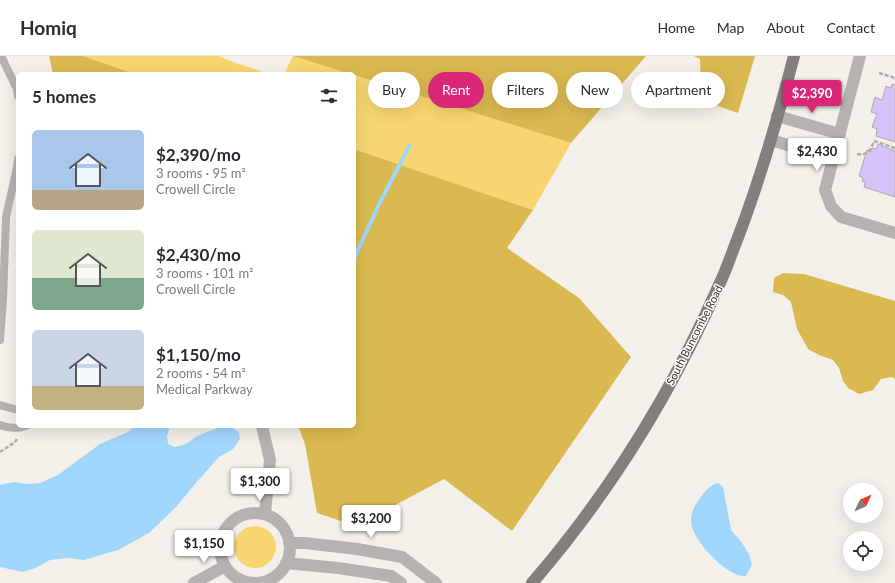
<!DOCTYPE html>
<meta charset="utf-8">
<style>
body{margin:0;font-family:Lato,sans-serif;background:#f2f2f3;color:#2b2b33;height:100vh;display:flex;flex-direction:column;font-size:15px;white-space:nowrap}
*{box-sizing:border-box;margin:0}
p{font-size:13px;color:#7c7c81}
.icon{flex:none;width:22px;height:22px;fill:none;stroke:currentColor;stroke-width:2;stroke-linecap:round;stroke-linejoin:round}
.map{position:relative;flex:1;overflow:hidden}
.panel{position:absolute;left:16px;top:16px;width:340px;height:356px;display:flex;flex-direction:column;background:#fff;border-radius:6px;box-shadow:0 4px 16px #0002}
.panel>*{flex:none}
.top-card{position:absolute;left:368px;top:16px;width:380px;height:36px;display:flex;gap:8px}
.needle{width:26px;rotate:46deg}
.controls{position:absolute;left:843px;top:427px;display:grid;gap:8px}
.controls a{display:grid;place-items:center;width:40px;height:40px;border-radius:50%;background:#fff;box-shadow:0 4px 16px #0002;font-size:20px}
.price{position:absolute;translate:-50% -34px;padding:0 9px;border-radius:4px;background:#fff;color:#222;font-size:13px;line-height:26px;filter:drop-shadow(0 1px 2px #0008)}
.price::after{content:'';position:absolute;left:50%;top:24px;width:12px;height:9px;margin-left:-6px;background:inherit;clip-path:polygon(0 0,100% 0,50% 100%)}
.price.on{background:#db2777;color:#fff}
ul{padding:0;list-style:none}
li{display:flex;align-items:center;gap:12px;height:100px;padding:0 16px}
li span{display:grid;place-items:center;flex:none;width:112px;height:80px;border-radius:6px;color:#555}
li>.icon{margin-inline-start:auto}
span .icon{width:48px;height:48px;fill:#fffc;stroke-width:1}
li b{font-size:17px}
h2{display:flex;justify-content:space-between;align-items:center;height:48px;padding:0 16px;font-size:17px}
.pill{padding:0 14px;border-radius:18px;background:#fff;box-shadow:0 4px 16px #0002;font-size:14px;line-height:36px}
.pill.on{background:#db2777;color:#fff}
header{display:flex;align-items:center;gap:24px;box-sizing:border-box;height:56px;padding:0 20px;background:#fff;border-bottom:1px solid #e1e1e2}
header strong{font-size:19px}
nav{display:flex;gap:22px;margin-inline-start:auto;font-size:14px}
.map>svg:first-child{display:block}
.green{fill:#f8d571}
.forest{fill:#dbb951}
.water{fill:#a1d6fc}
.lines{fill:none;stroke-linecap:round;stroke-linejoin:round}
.stream{stroke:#a1d6fc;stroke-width:4}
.building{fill:#d6c2f8;stroke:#adabb2}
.path{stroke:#b0aea9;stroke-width:2.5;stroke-dasharray:4 2;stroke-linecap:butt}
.lane{stroke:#b6b2b2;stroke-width:8}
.street{stroke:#b6b2b2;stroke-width:12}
.primary{stroke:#857e7f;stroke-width:12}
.labels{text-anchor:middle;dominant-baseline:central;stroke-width:3;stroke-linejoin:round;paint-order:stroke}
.street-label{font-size:11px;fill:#343330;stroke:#fffdf9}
</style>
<header>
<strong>Homiq</strong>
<nav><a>Home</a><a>Map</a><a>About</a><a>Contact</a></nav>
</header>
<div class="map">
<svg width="895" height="527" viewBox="0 0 895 527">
<rect width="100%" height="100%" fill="#f2f0e9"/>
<path class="green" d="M 83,0 L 219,0 L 236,7 L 269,18 L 135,18 Z
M 293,0 L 350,18 L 284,18 Z
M 354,19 L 571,87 L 533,154 L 354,93 Z
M234 491a21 21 0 1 1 42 0a21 21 0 1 1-42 0Z"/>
<path class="forest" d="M 49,0 L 83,0 L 135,18 L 53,18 Z
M 293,0 L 646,0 L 571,87 L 354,19 L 354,18 L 350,18 Z
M 694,0 L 755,0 L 738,57 L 718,50 L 701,30 L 700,3 Z
M 354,93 L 533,154 L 507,192 L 579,242 L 631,301 L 512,475 L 444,423 L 356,470 L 317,457 L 305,388 L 298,370 L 354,370 Z
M 783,217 L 804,218 L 895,245 L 895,323 L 892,321 L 881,323 L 873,334 L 859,338 L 848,332 L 843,325 L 839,312 L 833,304 L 819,299 L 808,293 L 797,273 L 791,246 L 783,239 L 773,236 L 774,222 Z"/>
<path class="water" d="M 135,370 L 170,370 L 167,380 L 168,388 L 175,391 L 186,388 L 197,380 L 220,371 L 229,370 L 239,376 L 240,383 L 233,393 L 219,401 L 195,428 L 177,450 L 149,477 L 118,494 L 84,504 L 67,502 L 50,504 L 35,512 L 23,516 L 0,511 L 0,429 L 14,426 L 27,428 L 40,427 L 58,419 L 100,388 L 128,376 Z
M 718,427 L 723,431 L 731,474 L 742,487 L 749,498 L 752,509 L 746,520 C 727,522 691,483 691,465 C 691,456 695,449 700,442 C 705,435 710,429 718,427 Z"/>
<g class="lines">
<path class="stream" d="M 354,203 L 380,146 L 410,89"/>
</g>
<path class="building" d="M 892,28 L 895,29 L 895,86 L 876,80 L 877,73 L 872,71 L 877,58 L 871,56 L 875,41 L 882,44 L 886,30 L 891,32 Z
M 878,88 L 895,95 L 895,141 L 864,131 L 865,126 L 862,125 L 863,122 L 859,120 L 867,94 L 870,96 L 872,92 L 876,93 Z"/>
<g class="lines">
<path class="path" d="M 879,17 L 895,22
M 857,98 C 867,100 871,94 874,85 L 895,92
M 0,396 L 15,386 L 17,383"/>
<path class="lane" d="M 1,0 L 17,33 L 18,40
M 0,284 L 3,243 L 6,161 L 16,116 L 18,103
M 0,349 L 18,354
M 0,369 C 7,372 19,373 26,370"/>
<path class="street" d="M 860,0 L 825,134 L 831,150 L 841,161 L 895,177
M 777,60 L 840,78
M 771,84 L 834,103
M 262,370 L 270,404 L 265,458
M220 492a35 35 0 1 1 70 0a35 35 0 1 1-70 0Z
M 289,487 L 305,487 L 357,493 L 402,501 L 436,527
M 286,507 L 338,512 L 391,520 L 401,527
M 194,527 L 225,510"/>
<path class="primary" d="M 532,527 C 608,439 672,336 719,229 C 726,215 731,199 737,184 C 760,124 778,62 794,0"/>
</g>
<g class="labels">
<g class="street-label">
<text transform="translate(694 279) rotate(-63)">South Buncombe Road</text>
</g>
</g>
</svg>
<div class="controls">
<a><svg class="needle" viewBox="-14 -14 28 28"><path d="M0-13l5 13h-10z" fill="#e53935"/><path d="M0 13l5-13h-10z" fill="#7c7c81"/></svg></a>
<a><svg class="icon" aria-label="locate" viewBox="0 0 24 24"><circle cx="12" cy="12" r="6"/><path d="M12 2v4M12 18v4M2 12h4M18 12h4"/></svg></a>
</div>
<b class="price on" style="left:812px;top:58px">$2,390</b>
<b class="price" style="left:817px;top:116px">$2,430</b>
<b class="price" style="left:260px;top:446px">$1,300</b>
<b class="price" style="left:371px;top:483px">$3,200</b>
<b class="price" style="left:204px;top:508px">$1,150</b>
<div class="top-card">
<a class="pill">Buy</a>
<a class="pill on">Rent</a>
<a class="pill">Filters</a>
<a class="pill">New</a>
<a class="pill">Apartment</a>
</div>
<section class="panel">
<h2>5 homes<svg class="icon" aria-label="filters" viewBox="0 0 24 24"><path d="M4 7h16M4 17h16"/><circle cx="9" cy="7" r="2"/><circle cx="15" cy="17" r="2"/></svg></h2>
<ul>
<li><span style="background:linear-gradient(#a9c7e8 75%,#b9a48a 0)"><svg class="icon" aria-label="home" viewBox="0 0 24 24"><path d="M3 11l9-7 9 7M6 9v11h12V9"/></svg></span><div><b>$2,390/mo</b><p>3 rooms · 95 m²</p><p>Crowell Circle</p></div></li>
<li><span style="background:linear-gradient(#dfe7d0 60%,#7fa58c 0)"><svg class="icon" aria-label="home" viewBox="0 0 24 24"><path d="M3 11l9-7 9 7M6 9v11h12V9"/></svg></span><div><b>$2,430/mo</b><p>3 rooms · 101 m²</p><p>Crowell Circle</p></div></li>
<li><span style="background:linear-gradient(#c9d6e8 70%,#c2b280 0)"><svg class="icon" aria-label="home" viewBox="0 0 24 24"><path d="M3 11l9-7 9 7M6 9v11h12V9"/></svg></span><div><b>$1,150/mo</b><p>2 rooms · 54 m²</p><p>Medical Parkway</p></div></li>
</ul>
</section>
</div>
